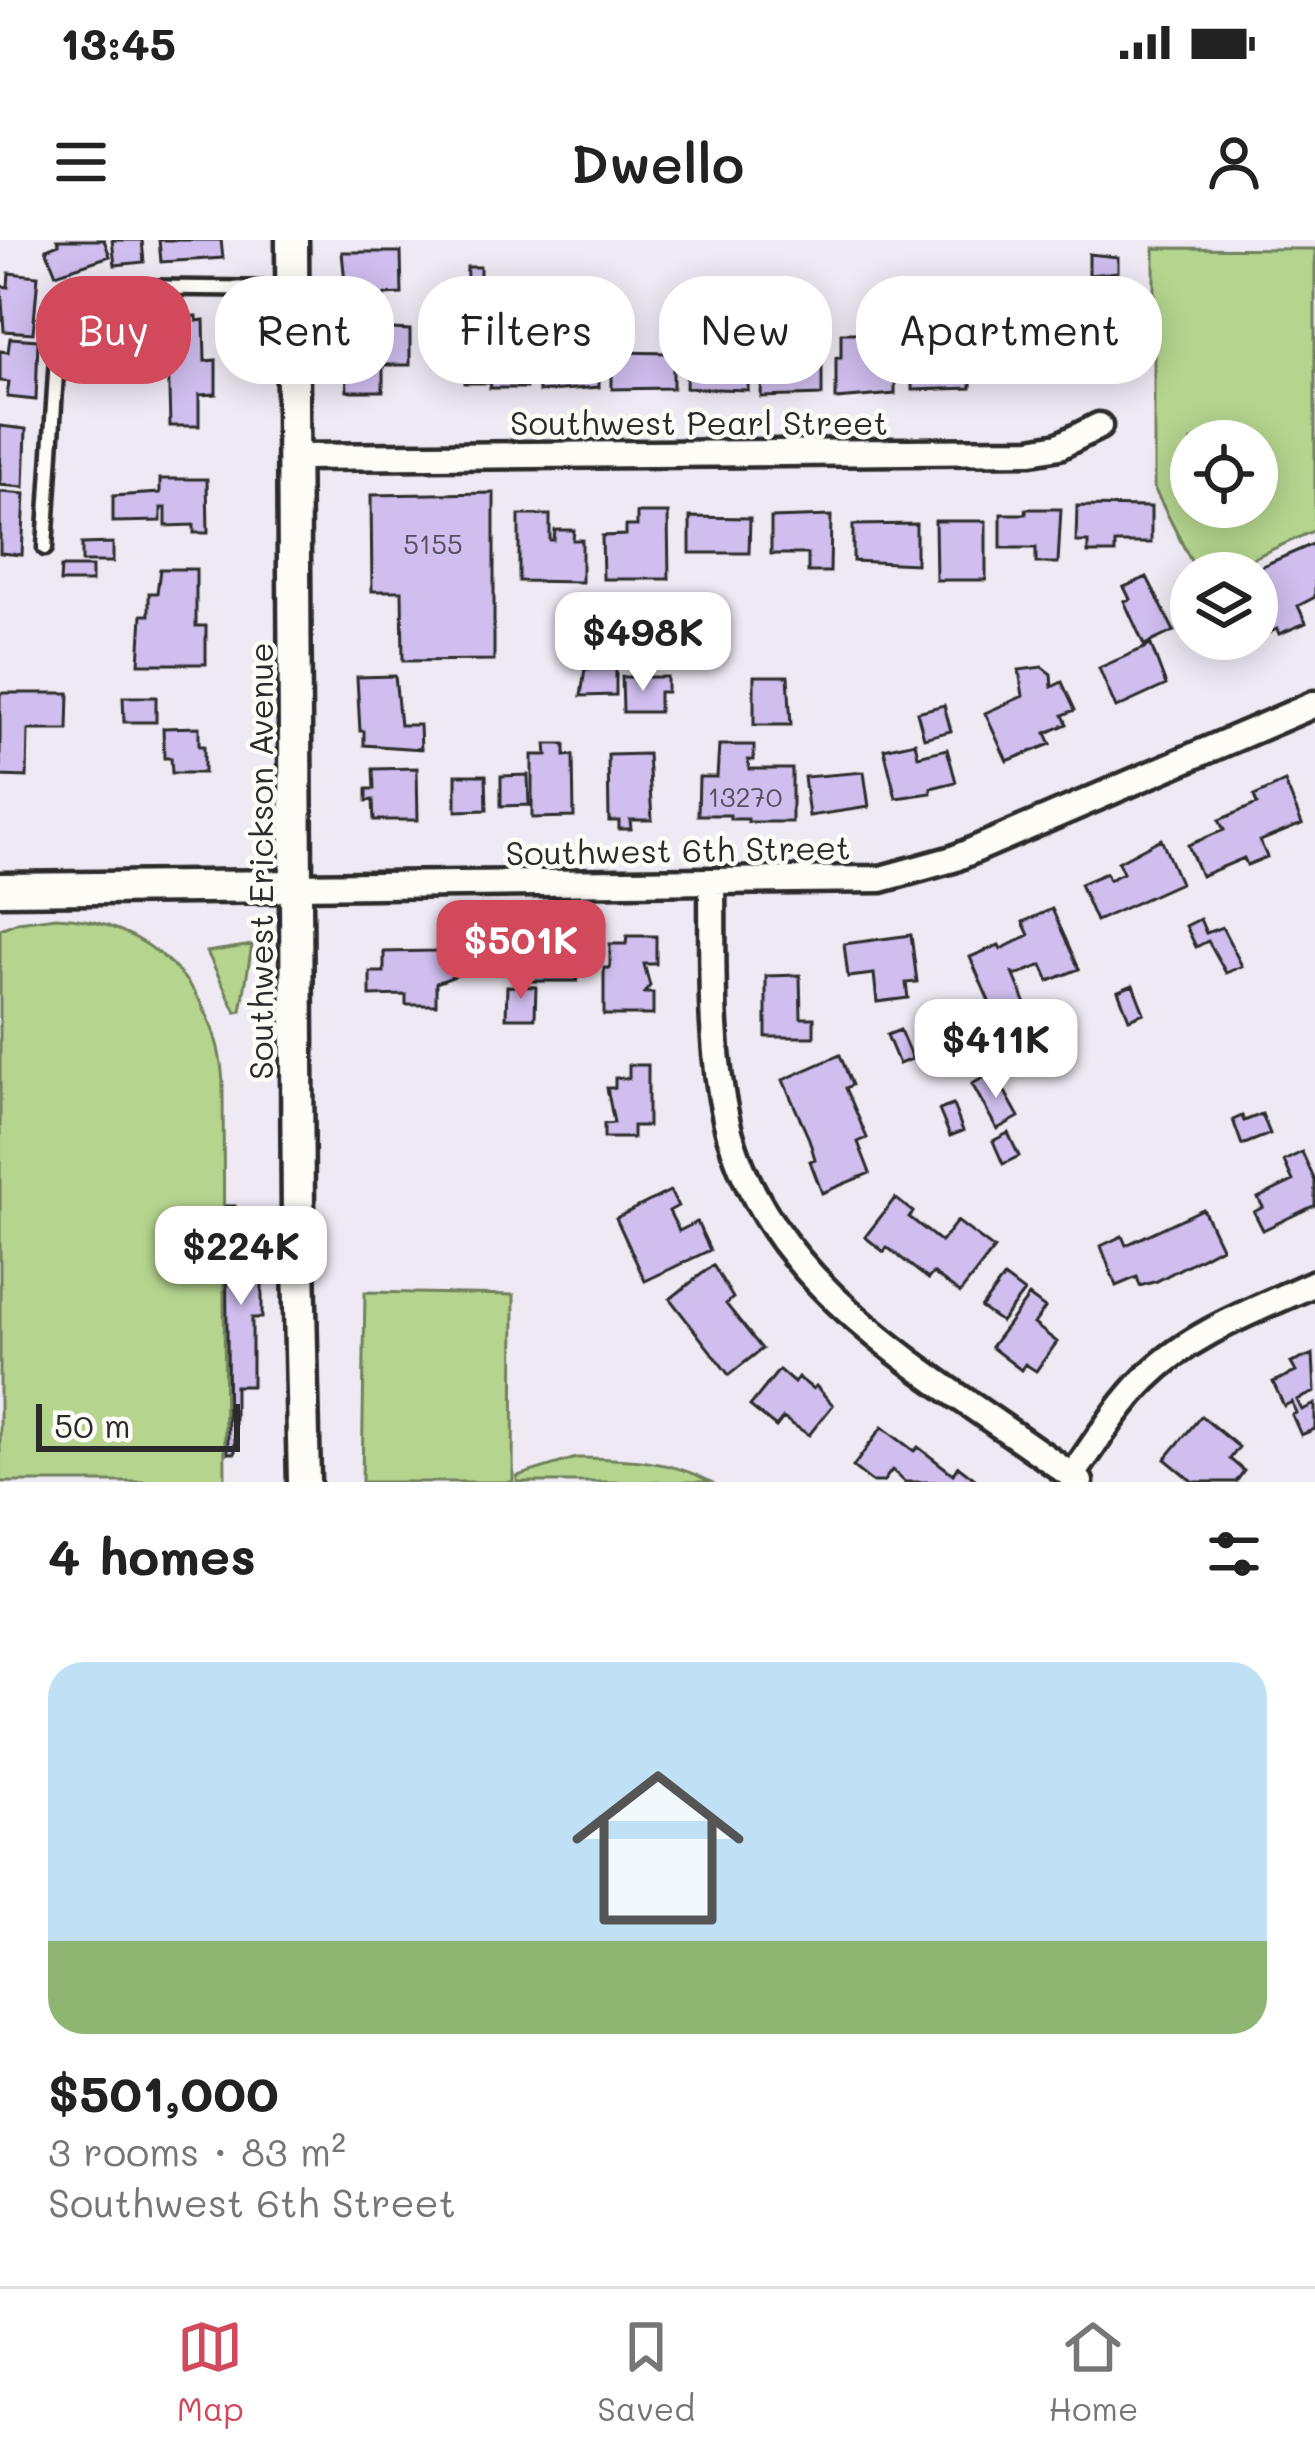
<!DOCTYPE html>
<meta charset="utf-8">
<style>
body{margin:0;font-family:Mali,sans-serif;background:#f2f2f2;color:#222;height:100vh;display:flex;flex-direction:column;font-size:45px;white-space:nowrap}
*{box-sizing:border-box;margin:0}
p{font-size:39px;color:#767676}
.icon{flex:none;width:66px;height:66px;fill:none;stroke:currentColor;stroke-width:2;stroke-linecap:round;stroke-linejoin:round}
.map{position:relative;height:1242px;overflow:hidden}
.sheet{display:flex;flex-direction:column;background:#fff;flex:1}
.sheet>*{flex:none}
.guide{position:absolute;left:36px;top:36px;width:1245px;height:108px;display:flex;gap:24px}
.fabs{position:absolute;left:1170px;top:180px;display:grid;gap:24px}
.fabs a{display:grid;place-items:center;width:108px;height:108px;border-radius:50%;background:#fff;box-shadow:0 6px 30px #0003;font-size:60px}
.scale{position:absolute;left:36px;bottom:30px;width:204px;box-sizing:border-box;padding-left:12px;border:6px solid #2b2b2b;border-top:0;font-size:33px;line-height:42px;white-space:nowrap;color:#2b2b2b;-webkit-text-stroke:9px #fdfcf7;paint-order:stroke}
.price{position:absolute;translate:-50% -102px;padding:0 27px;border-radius:24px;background:#fff;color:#222;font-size:39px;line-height:78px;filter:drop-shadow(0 3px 6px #0008)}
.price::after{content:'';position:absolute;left:50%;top:72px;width:36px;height:27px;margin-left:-18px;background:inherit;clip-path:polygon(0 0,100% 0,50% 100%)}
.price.current{background:#d1495b;color:#fff}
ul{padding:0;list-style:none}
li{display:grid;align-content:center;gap:24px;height:636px;padding:0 48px}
li span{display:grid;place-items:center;height:372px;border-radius:36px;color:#555}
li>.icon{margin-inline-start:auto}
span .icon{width:216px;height:216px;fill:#fffc;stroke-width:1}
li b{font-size:51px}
h2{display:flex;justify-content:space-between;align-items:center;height:144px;padding:0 48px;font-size:51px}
.pill{padding:0 42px;border-radius:48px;background:#fff;box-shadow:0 6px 30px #0003;font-size:42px;line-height:108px}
.pill.current{background:#d1495b;color:#fff}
.status{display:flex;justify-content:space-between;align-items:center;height:84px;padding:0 60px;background:#fff;direction:ltr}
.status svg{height:33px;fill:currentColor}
header{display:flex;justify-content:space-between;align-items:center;height:156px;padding:0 48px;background:#fff;font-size:54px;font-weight:600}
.dock{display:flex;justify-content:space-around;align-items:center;height:168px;border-top:3px solid #e0e0e0;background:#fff;font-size:33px;color:#767676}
.dock a{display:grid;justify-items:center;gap:6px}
.dock .current{color:#d1495b}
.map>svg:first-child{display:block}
.green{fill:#b5d58f;stroke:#70805d;stroke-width:3;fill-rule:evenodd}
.building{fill:#cfbeee;stroke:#2b2b2b;stroke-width:3}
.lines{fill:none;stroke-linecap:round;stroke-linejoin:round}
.service-casing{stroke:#2b2b2b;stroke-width:21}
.minor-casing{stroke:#2b2b2b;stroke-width:33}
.tertiary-casing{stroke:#2b2b2b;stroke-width:39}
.service{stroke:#fdfcf7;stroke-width:12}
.minor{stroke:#fdfcf7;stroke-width:24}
.tertiary{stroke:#fdfcf7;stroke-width:30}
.labels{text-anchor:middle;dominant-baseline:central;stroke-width:9;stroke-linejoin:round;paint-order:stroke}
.number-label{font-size:27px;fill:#54505c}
.street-label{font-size:33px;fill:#2b2b2b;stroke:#fdfcf7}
</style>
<div class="status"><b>13:45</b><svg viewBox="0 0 49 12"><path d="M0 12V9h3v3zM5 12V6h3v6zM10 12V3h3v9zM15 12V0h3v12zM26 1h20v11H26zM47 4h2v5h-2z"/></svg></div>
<header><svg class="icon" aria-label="menu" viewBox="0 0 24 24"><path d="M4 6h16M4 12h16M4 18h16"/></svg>Dwello<svg class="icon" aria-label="person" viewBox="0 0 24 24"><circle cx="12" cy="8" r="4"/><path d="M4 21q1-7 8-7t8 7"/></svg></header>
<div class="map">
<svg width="1315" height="1242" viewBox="0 0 1315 1242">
<rect width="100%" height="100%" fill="#efe9f4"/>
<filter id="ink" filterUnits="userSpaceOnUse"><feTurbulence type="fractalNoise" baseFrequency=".00833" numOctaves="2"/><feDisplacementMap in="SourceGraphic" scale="24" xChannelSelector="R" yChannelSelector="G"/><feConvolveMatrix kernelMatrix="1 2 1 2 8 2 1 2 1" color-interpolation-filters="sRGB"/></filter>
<g filter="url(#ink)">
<path class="green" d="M 1154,8 L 1315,9 L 1315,290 L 1220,333 L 1197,333 L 1154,248 ZM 1191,201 L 1257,201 L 1257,267 L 1191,267 Z
M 56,677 C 150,680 217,748 223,841 L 225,1242 L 0,1242 L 0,689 L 18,682 Z
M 252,705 L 241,771 L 236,772 L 207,712 Z
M 365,1052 L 514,1055 L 513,1242 L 362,1242 Z
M 576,1218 C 623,1219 670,1219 711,1242 L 517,1242 L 517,1236 Z"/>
<path class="building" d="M 57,0 L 104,0 L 110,16 L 56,34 L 46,9 L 59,4 Z
M 112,0 L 142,0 L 144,22 L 115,25 Z
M 159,0 L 221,0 L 223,18 L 161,22 Z
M 342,12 L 401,12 L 402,54 L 384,55 L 384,72 L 348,73 Z
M 1089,14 L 1118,17 L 1118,32 L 1089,35 Z
M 467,27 L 480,27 L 480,66 L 466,66 Z
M 9,33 L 38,36 L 33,93 L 4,91 L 1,46 L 8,47 Z
M 1082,43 L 1123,43 L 1125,112 L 1064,112 L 1064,76 L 1075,76 L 1076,67 L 1082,67 Z
M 197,76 L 197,81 L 204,80 L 205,121 L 216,120 L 216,154 L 199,155 L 199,186 L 170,186 L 167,77 Z
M 536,76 L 569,76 L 572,112 L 599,112 L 599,147 L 539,152 Z
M 989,82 L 1009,82 L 1009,101 L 1046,101 L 1045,136 L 985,138 Z
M 722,84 L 750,84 L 748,150 L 686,148 L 687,112 L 705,112 L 705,91 L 723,91 Z
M 480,86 L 526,88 L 526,148 L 490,148 L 491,143 L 465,143 L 465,108 L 480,108 Z
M 354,87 L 410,90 L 410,125 L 383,125 L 383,151 L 347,151 L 344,91 L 354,91 Z
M 841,93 L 866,93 L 866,119 L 895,119 L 895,154 L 836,159 L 836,118 L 841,118 Z
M 10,98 L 38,100 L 36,160 L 7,157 L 9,142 L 0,141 L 0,111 L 8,112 Z
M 763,99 L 786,99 L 785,118 L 822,118 L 822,155 L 761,157 Z
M 912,109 L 971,113 L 971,148 L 912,150 Z
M 612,112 L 673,113 L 673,148 L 612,149 Z
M 0,186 L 26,189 L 24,247 L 0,245 Z
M 160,239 L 207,239 L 208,293 L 194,293 L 194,285 L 166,286 L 166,268 L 161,268 L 161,281 L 113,282 L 113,256 L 160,253 Z
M 0,252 L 25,254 L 22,315 L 0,313 Z
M 494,253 L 494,420 L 403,421 L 402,351 L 372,351 L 371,255 Z
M 1077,266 L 1151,267 L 1151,303 L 1115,303 L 1115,313 L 1088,313 L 1088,302 L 1076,302 Z
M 1026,269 L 1061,269 L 1058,323 L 1036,323 L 1036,308 L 1001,308 L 1001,274 L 1026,274 Z
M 637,273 L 668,273 L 669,339 L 603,339 L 602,296 L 626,295 L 626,286 L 637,286 Z
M 519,275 L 550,275 L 550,300 L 554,300 L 555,290 L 574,290 L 573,300 L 582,300 L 582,342 L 519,341 Z
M 831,276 L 830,332 L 808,332 L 808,314 L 771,314 L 771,278 Z
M 690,277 L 750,278 L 749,313 L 690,313 Z
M 935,281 L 986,281 L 986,340 L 936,340 Z
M 916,284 L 916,324 L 853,321 L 853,285 Z
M 113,303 L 113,322 L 82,322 L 82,304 Z
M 1315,303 L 1315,357 L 1298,366 L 1306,383 L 1279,394 L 1277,389 L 1262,396 L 1257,384 L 1257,359 L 1264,356 L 1253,330 Z
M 61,327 L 92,327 L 92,342 L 60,342 Z
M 160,329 L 196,329 L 196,386 L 206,386 L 206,424 L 139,424 L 142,375 L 149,375 L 149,353 L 157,353 Z
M 1147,337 L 1174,391 L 1144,405 L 1124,361 L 1130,359 L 1124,347 Z
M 710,399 L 710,418 L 688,418 L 688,400 Z
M 1151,405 L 1166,445 L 1116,468 L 1099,428 Z
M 1042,427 L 1051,434 L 1052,447 L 1062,442 L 1075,470 L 1063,475 L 1067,484 L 1046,493 L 1051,504 L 1007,521 L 985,473 L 1023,456 L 1019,430 Z
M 585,429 L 616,429 L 616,455 L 581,456 Z
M 395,436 L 400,485 L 420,485 L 421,509 L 364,505 L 364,491 L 360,491 L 357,437 Z
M 754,436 L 788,436 L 791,485 L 754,485 Z
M 622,437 L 667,437 L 667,452 L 659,452 L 659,472 L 623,472 Z
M 0,453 L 69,453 L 68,490 L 28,490 L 27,537 L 0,536 Z
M 123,457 L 156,457 L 156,482 L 124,482 Z
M 944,465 L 951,491 L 924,498 L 917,472 Z
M 199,487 L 199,506 L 204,506 L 204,533 L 172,533 L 171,518 L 164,518 L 163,488 Z
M 915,502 L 918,516 L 947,509 L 956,542 L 931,548 L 931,553 L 896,558 L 884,509 Z
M 546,504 L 565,504 L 565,516 L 573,515 L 574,577 L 532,578 L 532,515 L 547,515 Z
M 719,505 L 754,505 L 754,520 L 748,520 L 749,529 L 792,529 L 792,582 L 748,582 L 748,579 L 730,579 L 730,575 L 698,575 L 699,537 L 717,537 Z
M 648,514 L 652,580 L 630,580 L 631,589 L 619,589 L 619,581 L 609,581 L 608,515 Z
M 417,528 L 418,580 L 374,580 L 373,560 L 367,561 L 367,549 L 374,549 L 373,529 Z
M 864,532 L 869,567 L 809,576 L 804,537 Z
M 456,535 L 486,535 L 487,570 L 456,571 Z
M 528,535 L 529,565 L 501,566 L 501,536 Z
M 1285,542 L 1302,584 L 1260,601 L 1267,617 L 1247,625 L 1244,618 L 1201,636 L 1188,605 L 1224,590 L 1219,580 L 1257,564 L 1254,556 Z
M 1161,599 L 1180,643 L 1096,681 L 1080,644 L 1106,633 L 1109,640 L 1123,633 L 1118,622 Z
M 1052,669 L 1079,729 L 1049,741 L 1042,725 L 1017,735 L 1013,733 L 1028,769 L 998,782 L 970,717 L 999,705 L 1001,709 L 1029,695 L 1023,682 Z
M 1200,679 L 1206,693 L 1222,687 L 1242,726 L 1226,733 L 1208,701 L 1196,707 L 1186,686 Z
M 911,695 L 917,742 L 906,743 L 908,758 L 877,762 L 874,734 L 848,737 L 844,704 Z
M 627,696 L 656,696 L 656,724 L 644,724 L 650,746 L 644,753 L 653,753 L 653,775 L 604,775 L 604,728 L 610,728 L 610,704 L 626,704 Z
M 577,701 L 577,741 L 531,741 L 531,722 L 539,722 L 538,702 Z
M 456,704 L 466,732 L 436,743 L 436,765 L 406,765 L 406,755 L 370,756 L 370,732 L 384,732 L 384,712 L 435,711 Z
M 800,735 L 801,778 L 814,778 L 814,797 L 766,797 L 766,736 Z
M 1133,745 L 1144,773 L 1129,779 L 1118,751 Z
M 507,746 L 536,747 L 535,778 L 506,778 Z
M 964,776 L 977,803 L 961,810 L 948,784 Z
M 900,790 L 912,819 L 899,824 L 887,795 Z
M 840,815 L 852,845 L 846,848 L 867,898 L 858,902 L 870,933 L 822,953 L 810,921 L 815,919 L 809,899 L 783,840 Z
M 629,825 L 648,825 L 648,886 L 633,886 L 633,898 L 604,898 L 604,884 L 614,883 L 607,848 L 615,848 L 615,838 L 629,838 Z
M 994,832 L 1019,877 L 997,889 L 972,844 Z
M 953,865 L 963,891 L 950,896 L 939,870 Z
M 1262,874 L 1270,894 L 1242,905 L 1233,880 L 1242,876 L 1244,881 Z
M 1008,893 L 1019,916 L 1003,924 L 993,901 Z
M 1302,912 L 1315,941 L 1315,965 L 1263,990 L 1254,972 L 1263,967 L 1258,958 L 1293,941 L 1284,921 Z
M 670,951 L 678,966 L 669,971 L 679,991 L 697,982 L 710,1010 L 645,1041 L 616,978 Z
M 895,958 L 913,972 L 909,977 L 941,1002 L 957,981 L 994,1009 L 960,1053 L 933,1033 L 928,1039 L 887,1007 L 884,1012 L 865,997 Z
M 226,966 L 235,966 L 234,987 L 263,987 L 263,1028 L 251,1028 L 251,1039 L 262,1039 L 262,1078 L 252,1078 L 252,1146 L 235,1146 L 235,1213 L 228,1213 Z
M 1203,969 L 1221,1007 L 1157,1041 L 1140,1046 L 1137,1037 L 1116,1046 L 1101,1006 L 1122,996 L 1126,1005 Z
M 713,1025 L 733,1058 L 726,1064 L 762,1109 L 729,1135 L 670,1059 Z
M 1004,1037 L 1024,1052 L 1001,1082 L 981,1068 Z
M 1029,1056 L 1045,1068 L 1034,1084 L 1057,1102 L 1036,1131 L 1025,1124 L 1021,1130 L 991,1107 Z
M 1313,1114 L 1315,1152 L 1297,1160 L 1302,1170 L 1315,1164 L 1315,1189 L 1301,1195 L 1292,1175 L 1296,1173 L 1292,1162 L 1284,1166 L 1273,1142 L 1296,1132 L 1291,1123 Z
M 779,1130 L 794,1143 L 798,1137 L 813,1149 L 816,1146 L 833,1165 L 809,1195 L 783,1178 L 776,1187 L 750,1166 Z
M 1201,1176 L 1239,1207 L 1230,1219 L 1244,1231 L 1236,1242 L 1193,1242 L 1165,1219 Z
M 882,1187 L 914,1211 L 918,1207 L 953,1234 L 958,1226 L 979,1242 L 905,1242 L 892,1230 L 883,1242 L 872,1242 L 853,1227 Z"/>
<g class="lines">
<g class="service-casing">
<path id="service" d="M 45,308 L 60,69 C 74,50 89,49 113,47 L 291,49"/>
</g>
<g class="minor-casing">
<path id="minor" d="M 294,217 L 1031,211 L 1059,206 L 1099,186
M 712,643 C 713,722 709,802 726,879 C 765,1054 949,1143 1080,1242
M 295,646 L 881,639 L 953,619 L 1315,464
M 1072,1236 C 1095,1204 1117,1167 1145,1139 C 1192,1092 1256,1070 1315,1043"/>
</g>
<g class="tertiary-casing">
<path id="tertiary" d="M 292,0 L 298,978 L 304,1242
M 0,649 L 295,646"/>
</g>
<use href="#service" class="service"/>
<use href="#minor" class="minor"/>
<use href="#tertiary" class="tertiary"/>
</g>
</g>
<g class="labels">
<g class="number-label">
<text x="433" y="303">5155</text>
<text x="745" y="556">13270</text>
</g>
<g class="street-label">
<text x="699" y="181">Southwest Pearl Street</text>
<text transform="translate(678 609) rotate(-1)">Southwest 6th Street</text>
<text transform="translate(259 621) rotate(-90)">Southwest Erickson Avenue</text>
</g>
</g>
</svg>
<div class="fabs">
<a><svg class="icon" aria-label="locate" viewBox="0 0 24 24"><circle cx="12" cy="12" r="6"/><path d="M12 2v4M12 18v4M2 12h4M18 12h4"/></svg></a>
<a><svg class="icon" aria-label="layers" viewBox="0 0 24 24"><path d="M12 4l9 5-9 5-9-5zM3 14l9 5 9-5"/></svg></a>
</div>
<div class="scale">50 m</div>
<b class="price" style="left:643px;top:454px">$498K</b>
<b class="price current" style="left:521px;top:762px">$501K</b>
<b class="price" style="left:996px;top:861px">$411K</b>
<b class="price" style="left:241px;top:1068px">$224K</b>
<div class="guide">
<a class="pill current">Buy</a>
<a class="pill">Rent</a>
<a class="pill">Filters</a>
<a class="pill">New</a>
<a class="pill">Apartment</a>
</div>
</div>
<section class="sheet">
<h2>4 homes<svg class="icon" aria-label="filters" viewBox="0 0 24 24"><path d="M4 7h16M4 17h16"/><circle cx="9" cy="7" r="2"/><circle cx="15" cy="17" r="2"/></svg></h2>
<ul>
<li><span style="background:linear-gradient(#bfe0f5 75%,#8fb573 0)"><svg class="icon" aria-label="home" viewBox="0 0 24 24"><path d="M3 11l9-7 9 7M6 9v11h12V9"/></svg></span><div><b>$501,000</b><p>3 rooms · 83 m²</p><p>Southwest 6th Street</p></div></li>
</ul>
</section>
<nav class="dock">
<a class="current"><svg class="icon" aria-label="map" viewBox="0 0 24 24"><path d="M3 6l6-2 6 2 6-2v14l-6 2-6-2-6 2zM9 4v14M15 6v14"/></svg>Map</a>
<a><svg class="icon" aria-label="saved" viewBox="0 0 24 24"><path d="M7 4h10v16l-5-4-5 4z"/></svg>Saved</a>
<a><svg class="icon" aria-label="home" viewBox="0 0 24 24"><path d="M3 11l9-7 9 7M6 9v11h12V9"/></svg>Home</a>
</nav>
